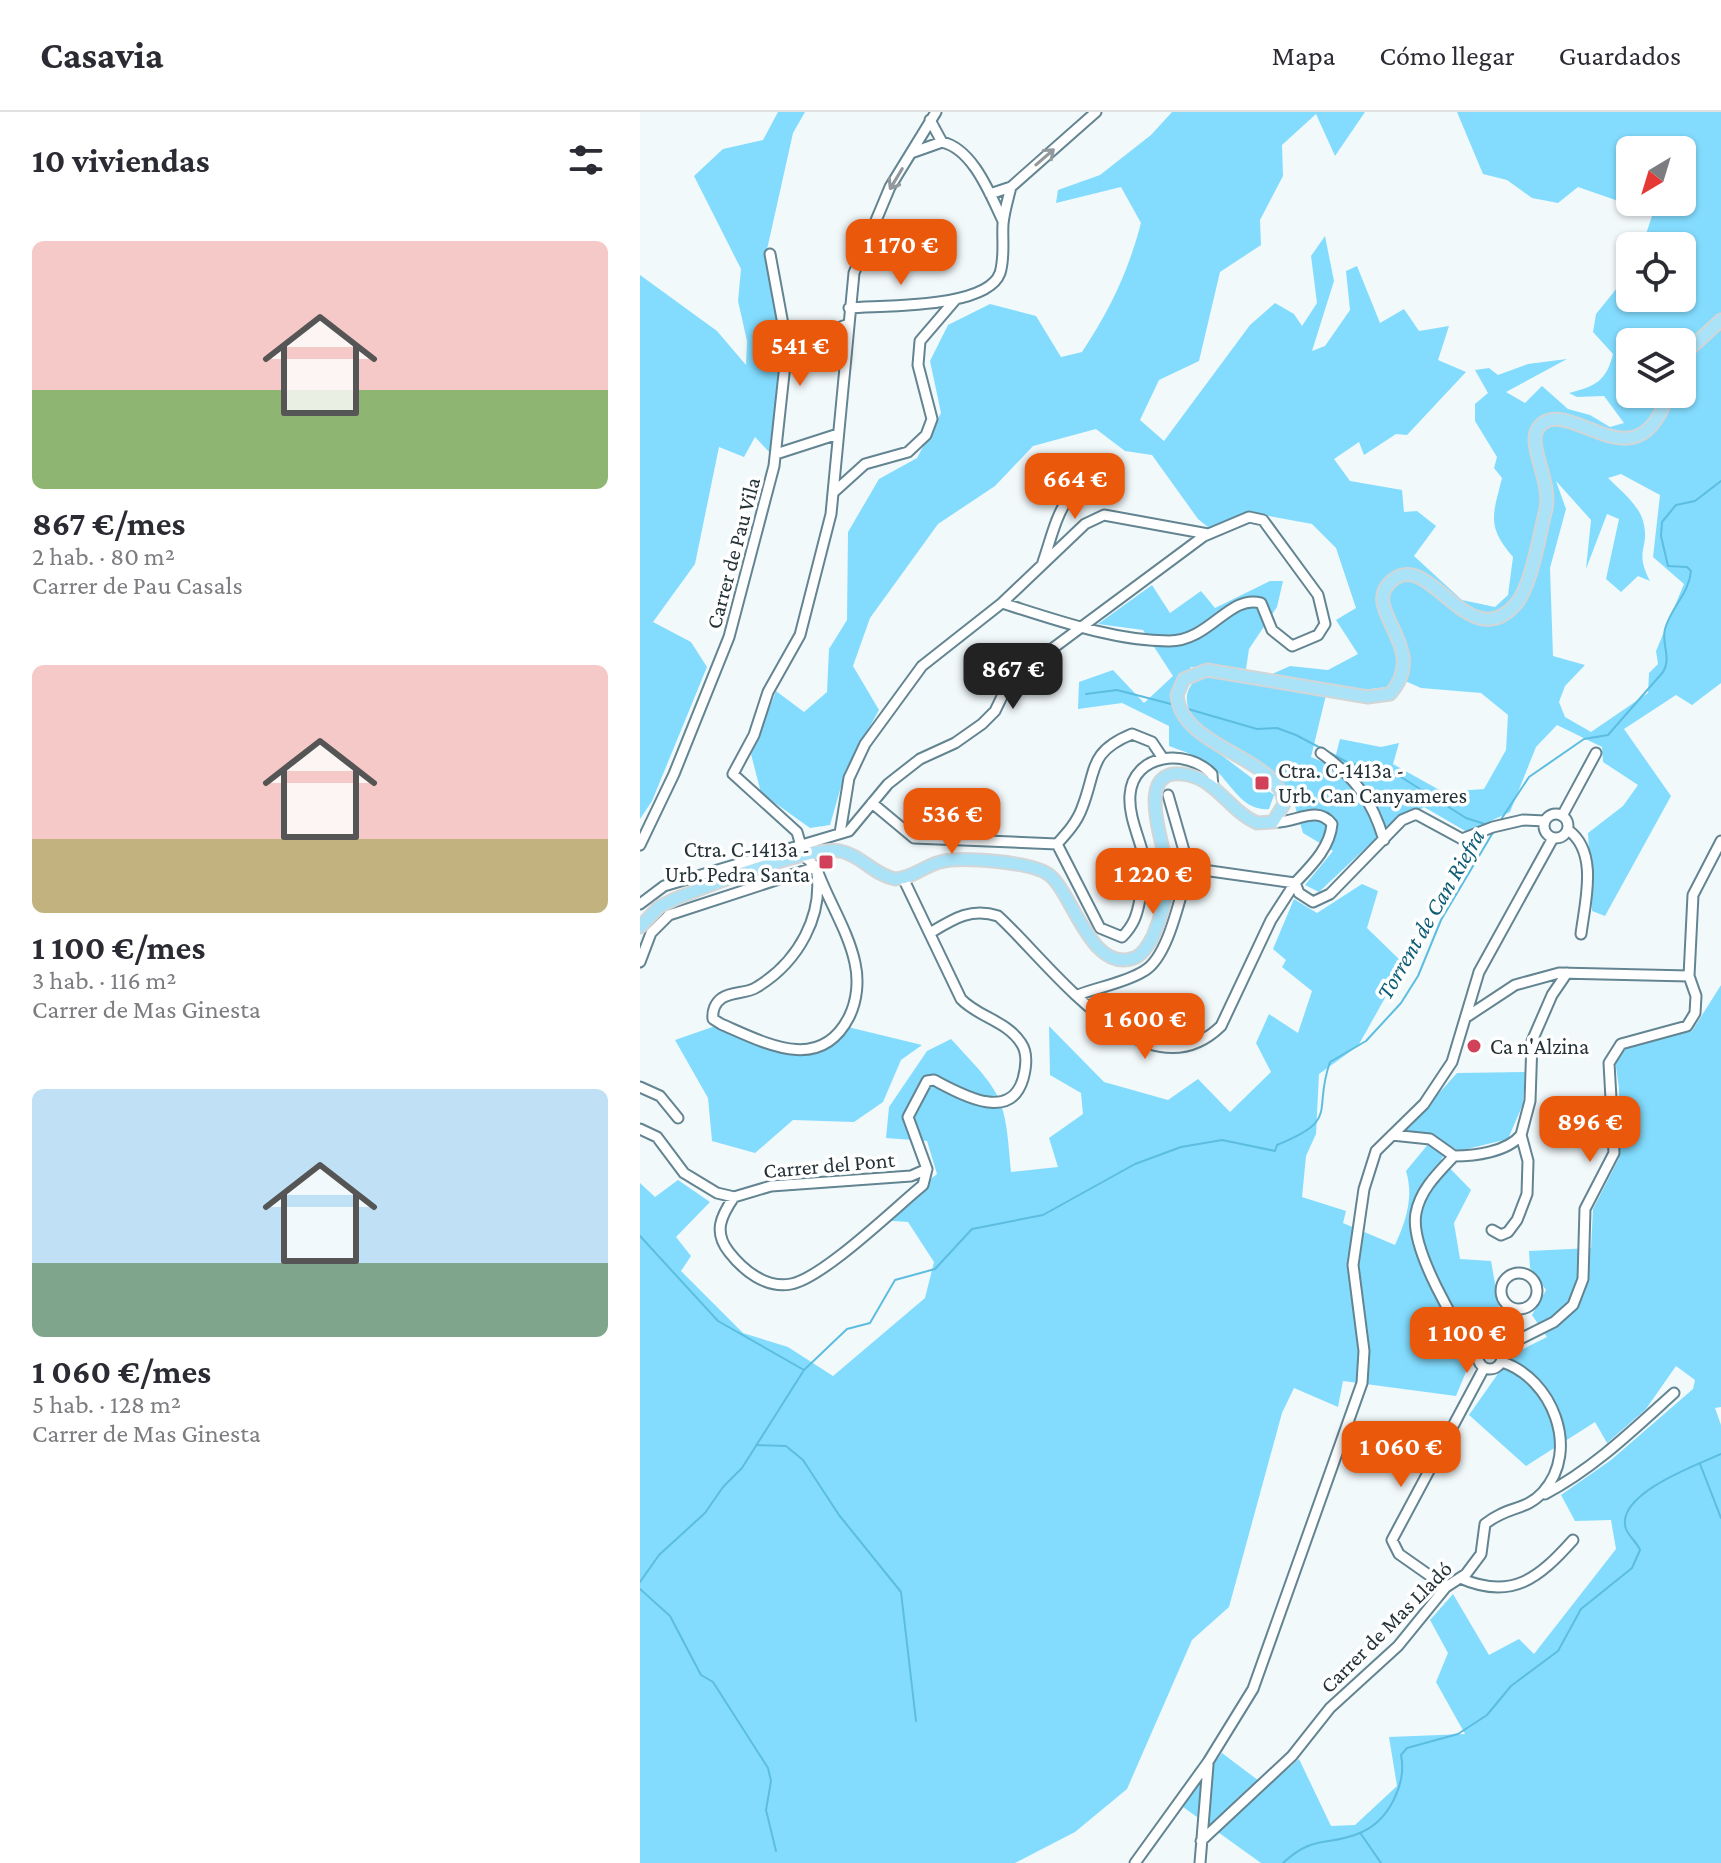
<!DOCTYPE html>
<html lang="es">
<meta charset="utf-8">
<style>
body{margin:0;font-family:"Crimson Pro",serif;background:#f7f7f7;color:#2b2b33;height:100vh;display:flex;flex-direction:column;font-size:30px;white-space:nowrap}
*{box-sizing:border-box;margin:0}
p{font-size:26px;color:#7c7c81}
.icon{flex:none;width:44px;height:44px;fill:none;stroke:currentColor;stroke-width:2;stroke-linecap:round;stroke-linejoin:round}
.map{position:relative;flex:1;overflow:hidden}
.panel{display:flex;flex-direction:column;background:#fff;width:640px}
.panel>*{flex:none}
.needle{width:52px;rotate:218deg}
.fabs{position:absolute;left:976px;top:24px;display:grid;gap:16px}
.fabs a{display:grid;place-items:center;width:80px;height:80px;border-radius:12px;background:#fff;box-shadow:0 2px 6px #0004;font-size:40px}
.price{position:absolute;translate:-50% -68px;padding:0 18px;border-radius:16px;background:#ea580c;color:#fff;font-size:26px;line-height:52px;filter:drop-shadow(0 2px 4px #0008)}
.price::after{content:'';position:absolute;left:50%;top:48px;width:24px;height:18px;margin-left:-12px;background:inherit;clip-path:polygon(0 0,100% 0,50% 100%)}
.price.selected{background:#222;color:#fff}
ul{padding:0;list-style:none}
li{display:grid;align-content:center;gap:16px;height:424px;padding:0 32px}
li span{display:grid;place-items:center;height:248px;border-radius:12px;color:#555}
li>.icon{margin-inline-start:auto}
span .icon{width:144px;height:144px;fill:#fffc;stroke-width:1}
li b{font-size:34px}
h2{display:flex;justify-content:space-between;align-items:center;height:96px;padding:0 32px;font-size:34px}
header{display:flex;align-items:center;gap:48px;box-sizing:border-box;height:112px;padding:0 40px;background:#fff;border-bottom:2px solid #e1e1e2}
header strong{font-size:38px}
nav{display:flex;gap:44px;margin-inline-start:auto;font-size:28px}
main{display:flex;flex:1;min-height:0}
.map>svg:first-child{display:block}
.green{fill:#83dcfe;fill-rule:evenodd}
.lines{fill:none;stroke-linecap:round;stroke-linejoin:round}
.stream{stroke:#5cbde1;stroke-width:2}
.minor-casing{stroke:#638491;stroke-width:13}
.major-casing{stroke:#d3d6d7;stroke-width:15}
.minor{stroke:#fff;stroke-width:9}
.major{stroke:#aae2f7;stroke-width:11}
.oneway{stroke:#92999c}
.poi-dot{fill:#d2415a;stroke:#fff;stroke-width:3}
.labels{text-anchor:middle;dominant-baseline:central;stroke-width:7;stroke-linejoin:round;paint-order:stroke}
.street-label{font-size:22px;fill:#253338;stroke:#fff}
.poi-label{font-size:22px;fill:#253338;stroke:#fff;text-anchor:start}
.water-label{font-size:24px;font-style:italic;fill:#0e5e76;stroke:#fff}
</style>
<header>
<strong>Casavia</strong>
<nav><a>Mapa</a><a>Cómo llegar</a><a>Guardados</a></nav>
</header>
<main>
<section class="panel">
<h2>10 viviendas<svg class="icon" aria-label="filters" viewBox="0 0 24 24"><path d="M4 7h16M4 17h16"/><circle cx="9" cy="7" r="2"/><circle cx="15" cy="17" r="2"/></svg></h2>
<ul>
<li><span style="background:linear-gradient(#f6c9c9 60%,#8fb573 0)"><svg class="icon" aria-label="home" viewBox="0 0 24 24"><path d="M3 11l9-7 9 7M6 9v11h12V9"/></svg></span><div><b>867 €/mes</b><p>2 hab. · 80 m²</p><p>Carrer de Pau Casals</p></div></li>
<li><span style="background:linear-gradient(#f6c9c9 70%,#c2b280 0)"><svg class="icon" aria-label="home" viewBox="0 0 24 24"><path d="M3 11l9-7 9 7M6 9v11h12V9"/></svg></span><div><b>1 100 €/mes</b><p>3 hab. · 116 m²</p><p>Carrer de Mas Ginesta</p></div></li>
<li><span style="background:linear-gradient(#bfe0f5 70%,#7fa58c 0)"><svg class="icon" aria-label="home" viewBox="0 0 24 24"><path d="M3 11l9-7 9 7M6 9v11h12V9"/></svg></span><div><b>1 060 €/mes</b><p>5 hab. · 128 m²</p><p>Carrer de Mas Ginesta</p></div></li>
</ul>
</section>
<div class="map">
<svg width="1081" height="1751" viewBox="0 0 1081 1751">
<rect width="100%" height="100%" fill="#f2f9fb"/>
<path class="green" d="M 138,0 L 165,0 L 153,21 L 126,142 L 141,237 L 130,341 L 115,325 L 104,345 L 79,335 L 55,452 L 13,510 L 51,530 L 67,555 L 12,689 L 0,707 L 0,163 L 77,219 L 106,253 L 107,229 L 98,189 L 101,157 L 54,64 L 83,37 L 123,28 Z
M 532,0 L 725,0 L 695,44 L 676,2 L 642,33 L 643,64 L 620,108 L 621,133 L 580,160 L 559,249 L 519,268 L 500,308 L 524,329 L 610,213 L 635,191 L 654,202 L 662,214 L 677,191 L 671,144 L 685,124 L 694,169 L 672,239 L 685,234 L 710,198 L 706,159 L 717,154 L 740,211 L 764,197 L 779,219 L 809,214 L 798,248 L 826,260 L 767,323 L 756,322 L 724,343 L 719,330 L 694,347 L 710,369 L 762,378 L 764,400 L 777,399 L 796,414 L 774,444 L 822,488 L 855,495 L 868,483 L 873,445 C 846,414 853,403 862,366 L 854,356 L 857,345 L 835,309 L 835,292 L 848,281 L 835,258 L 849,256 L 858,263 L 888,252 L 927,247 L 866,280 L 885,291 L 902,274 L 928,297 L 950,303 L 970,315 L 984,311 L 964,284 L 937,285 L 929,281 C 955,274 966,270 973,242 L 953,220 L 956,202 L 990,160 L 990,186 L 1042,186 L 1042,134 L 1002,134 L 1013,101 L 938,75 L 918,91 L 892,86 L 867,68 L 843,62 L 817,0 L 1081,0 L 1081,571 L 1052,593 L 1036,583 L 984,617 L 1031,684 L 965,804 L 952,799 L 948,721 L 983,694 L 998,673 L 963,650 L 962,635 L 917,613 L 896,635 L 870,700 L 827,720 L 784,695 L 733,729 L 679,780 L 665,773 L 693,739 L 663,721 L 655,694 L 656,684 L 554,609 C 544,589 543,579 560,563 L 686,583 L 671,645 L 693,654 L 700,627 L 741,635 L 759,631 L 753,652 L 803,680 L 844,677 L 866,638 L 868,603 L 841,581 L 781,576 L 756,565 L 747,575 L 723,578 L 630,563 L 650,554 L 688,558 L 718,542 L 696,508 L 716,496 L 696,436 L 672,412 L 607,400 L 569,416 L 558,407 L 512,343 L 485,339 L 456,317 L 393,334 L 355,374 L 298,412 L 230,506 L 213,554 L 239,598 L 206,657 L 190,713 L 170,716 L 121,681 L 111,642 L 136,579 L 164,600 L 187,580 L 189,537 L 207,508 L 208,420 L 239,367 L 277,346 L 301,301 L 290,249 L 308,213 L 350,192 L 396,204 L 421,245 L 442,240 C 470,198 488,160 501,111 L 481,75 L 416,91 L 418,78 L 460,63 L 511,23 ZM 990,38 L 1042,38 L 1042,90 L 990,90 ZM 990,230 L 1042,230 L 1042,282 L 990,282 ZM 981,362 L 1020,383 L 1013,445 L 1044,472 L 1016,539 L 1018,552 L 1009,561 L 1008,581 L 951,620 L 925,605 L 919,590 L 925,574 L 945,553 L 913,544 L 910,456 L 926,397 L 916,369 L 951,408 L 946,457 L 967,402 L 979,407 L 966,467 L 981,480 L 998,464 L 1010,469 C 994,438 1009,438 1004,413 C 1001,394 980,378 968,366 Z
M 630,469 L 643,469 L 637,495 L 609,537 L 606,557 L 551,555 L 537,578 L 542,613 L 634,683 L 629,697 C 601,700 589,667 570,653 C 559,644 542,639 529,634 L 529,614 L 482,591 L 438,597 L 439,570 L 473,558 L 504,591 L 533,564 L 503,518 L 458,512 L 512,473 L 530,501 L 561,479 L 575,496 Z
M 722,772 L 738,779 L 727,816 L 764,852 L 718,934 L 679,962 L 676,1022 L 666,1044 L 662,1085 L 706,1099 L 703,1111 L 755,1133 C 766,1109 774,1085 766,1059 L 794,1025 L 766,1018 L 817,961 L 885,960 L 883,992 L 868,1027 L 819,1039 L 812,1035 L 801,1047 L 831,1078 L 814,1111 L 820,1147 L 851,1149 L 865,1228 L 828,1225 L 828,1255 L 816,1284 L 703,1269 L 698,1295 L 654,1276 L 642,1301 L 589,1495 L 552,1528 L 487,1677 L 435,1720 L 375,1751 L 0,1751 L 0,1071 L 15,1085 L 38,1068 L 70,1090 L 36,1125 L 51,1144 L 41,1159 L 103,1221 L 148,1235 L 193,1264 L 285,1186 L 294,1150 L 268,1110 L 240,1108 L 297,1062 L 287,1029 L 246,1026 L 249,995 L 287,939 L 311,927 C 363,983 365,983 371,1060 L 418,1055 L 409,1026 L 443,1002 L 441,981 L 410,963 L 409,914 L 464,970 L 528,988 L 558,967 L 590,1000 L 631,960 L 616,931 L 629,902 L 658,921 L 672,879 L 642,855 L 646,848 L 633,837 L 654,787 L 677,801 Z
M 1081,873 L 1081,1295 L 1075,1296 L 1081,1313 L 1081,1751 L 621,1751 L 543,1695 L 582,1641 L 627,1675 L 659,1647 L 691,1714 L 715,1713 L 757,1674 L 749,1625 L 825,1622 L 796,1570 L 808,1541 L 790,1508 L 813,1482 L 849,1543 L 879,1527 L 894,1542 L 976,1437 L 971,1408 L 935,1409 L 921,1383 L 971,1348 L 1053,1277 L 1055,1268 L 1036,1254 L 1006,1297 L 967,1331 L 955,1310 L 886,1354 L 829,1303 L 871,1243 L 907,1225 L 892,1203 L 906,1178 L 890,1156 L 889,1139 L 951,1136 L 953,1097 L 979,1046 L 979,976 L 975,948 L 988,934 L 1052,919 Z
M 81,912 L 137,936 L 179,936 L 208,915 L 282,933 L 261,948 L 243,990 L 214,1010 L 153,1008 L 115,1041 L 72,1029 L 68,986 L 35,928 Z"/>
<g class="lines">
<path class="stream" d="M 446,582 L 477,578 L 531,592
M 548,597 L 617,617 L 637,616 L 656,623 L 707,650 L 761,665 L 826,706 L 848,713
M 858,712 L 889,665 L 944,627 L 968,623 L 1023,560 C 1032,546 1021,532 1025,517 C 1031,495 1049,482 1051,459 L 1047,455 L 1028,454 L 1021,424 L 1022,410 L 1036,393 L 1055,389 L 1081,369
M 0,1124 L 78,1209 L 164,1258
M 116,1333 L 146,1334 L 163,1348 L 199,1403 L 261,1480 L 276,1609
M 1060,1352 L 1081,1406
M 0,1470 L 19,1443 L 65,1401 L 83,1375 L 102,1356 L 164,1258 L 207,1217 L 230,1211 L 255,1168 L 295,1157 L 332,1117 L 403,1103 L 495,1052 L 541,1035 L 582,1028 L 635,1039 L 637,1033 C 701,1007 672,1001 690,950 L 726,929 L 761,891 L 778,864 L 801,808 L 855,717
M 0,1477 L 30,1504 L 61,1563 L 73,1570 L 128,1656 L 131,1669 L 126,1698 L 136,1739
M 721,1722 L 741,1751
M 643,1751 C 675,1721 690,1735 722,1720 C 749,1708 767,1671 761,1643 L 767,1636 L 818,1622 L 847,1603 L 871,1574 L 918,1539 L 941,1497 L 992,1456 L 1000,1438 C 997,1430 989,1425 986,1417 C 974,1382 1059,1352 1081,1342"/>
<g class="minor-casing">
<path id="minor" d="M 290,8 L 302,30
M 271,41 L 302,30 C 333,37 350,82 363,109
M 350,82 L 371,75 L 456,0
M 209,196 C 243,193 347,197 360,161 C 365,145 362,128 363,112 C 364,100 368,87 371,75
M 147,234 L 206,213
M 136,342 L 198,322
M 194,380 L 225,352 L 268,340 L 286,323 L 292,307 L 278,253 L 280,229 L 316,187
M 403,450 C 417,409 421,373 468,360
M 681,641 C 715,665 732,688 744,728
M 232,691 L 274,726 L 417,732
M904 714a12 12 0 1 1 24 0a12 12 0 1 1-24 0Z
M 922,704 L 956,641
M 633,710 C 655,712 676,692 692,712 C 690,736 671,754 655,771 L 659,781 L 673,790 L 690,782 L 762,708 L 776,702 L 822,727 L 853,715 L 883,708 L 905,709
M 928,718 C 959,740 945,790 941,822
M 200,721 L 209,666 L 225,632 L 282,554 L 362,491 L 445,412 L 464,403 L 568,422
M 417,732 L 460,816 L 482,825 C 494,813 497,803 500,787 C 502,777 507,765 506,756 C 503,732 488,707 490,683 C 493,641 547,636 572,662 L 573,676
M 417,732 C 427,721 437,710 442,696 C 457,658 448,640 492,622 L 512,630 L 522,645
M 0,733 L 34,662 L 89,525 L 134,354 L 147,234 L 130,142
M 176,755 L 164,744 L 157,720 L 93,662 L 114,623 L 128,580 L 160,523 L 191,402 L 214,161 L 250,75 L 296,0
M 176,755 C 187,787 208,818 215,851 C 219,869 217,889 209,905 C 180,962 125,931 81,912 L 73,907 C 72,899 75,891 82,886 C 93,879 107,882 117,875 C 158,850 185,803 176,755 Z
M 0,792 L 24,774 L 209,719 L 248,672 L 280,647 L 315,631 L 342,612 L 355,599 L 370,568 L 564,424 L 609,405 L 623,408 L 678,483 L 685,512 L 678,523 L 652,534 L 632,518 L 621,491 C 589,482 570,529 529,529 C 474,529 413,507 362,491
M 290,821 C 313,807 331,795 358,804 C 410,851 505,988 581,914 L 631,808 L 655,771 L 549,756 L 528,683
M 0,850 L 11,821 L 29,803 L 176,755
M 438,883 C 458,875 485,871 504,859 C 529,845 540,783 549,756
M 828,904 L 875,873 L 919,861 L 1049,864
M 0,975 L 20,984 L 38,1006
M 0,1017 L 17,1025 L 44,1061 L 77,1081 L 94,1085 L 131,1074 L 271,1064 L 287,1057 L 268,1005 L 287,969 L 294,968 C 321,982 370,1011 383,967 C 386,956 388,941 381,931 C 367,909 338,905 321,887 L 263,766
M 752,1023 L 790,1027 L 814,1044 C 835,1044 867,1040 881,1023
M 814,1044 C 798,1061 780,1078 776,1101 C 769,1136 817,1216 838,1244
M 94,1085 C 81,1104 73,1120 89,1140 C 103,1158 126,1177 151,1172 C 183,1166 255,1096 283,1073 L 287,1057
M 852,1118 L 861,1123 L 868,1120 L 877,1108 L 887,1082 L 888,1049 L 881,1023 L 890,989 L 892,929 L 912,883 L 927,861
M861 1179a18 18 0 1 1 36 0a18 18 0 1 1-36 0Z
M 875,1197 L 876,1228
M838 1245a12 12 0 1 1 24 0a12 12 0 1 1-24 0Z
M 860,1237 L 914,1210 L 933,1193 L 943,1167 L 945,1097 L 974,1041 L 969,951 L 981,932 L 1047,914 L 1055,901 L 1056,884 L 1049,864 L 1053,783 L 1081,729
M 905,1382 C 954,1356 993,1318 1034,1281
M 820,1466 C 872,1489 899,1466 933,1428
M 806,1475 L 759,1442 L 752,1428 L 844,1256
M 561,1729 L 652,1644 L 690,1596 L 758,1534 L 806,1475 L 826,1462 L 841,1442 L 845,1412 C 867,1394 886,1399 903,1380 C 941,1338 912,1266 862,1250
M 495,1751 L 568,1650 L 613,1577 L 722,1271 L 724,1239 L 713,1153 L 724,1077 L 736,1039 L 784,992 L 812,950 L 839,860 L 913,726
M 560,1751 L 568,1653"/>
</g>
<g class="major-casing">
<path id="major" d="M 1042,244 L 1081,208
M 0,815 L 19,795 L 35,787 C 67,774 169,734 200,739 C 221,743 234,763 255,767 C 273,766 284,754 300,750 C 320,744 391,750 408,762 C 432,778 450,862 494,846 C 503,843 509,832 513,824 C 520,808 528,782 528,764 C 527,736 489,651 548,663 C 577,669 591,700 617,711 L 633,710 L 644,692 C 641,645 541,637 537,583 L 544,567 L 567,558 L 728,585 L 750,582 C 793,534 715,496 754,467 C 791,440 829,544 875,493 C 891,476 899,425 905,401 C 915,368 880,327 903,311 C 935,289 998,375 1028,282"/>
</g>
<use href="#minor" class="minor"/>
<use href="#major" class="major"/>
</g>
<defs><path id="oneway-shaft" d="M-6 0H5M1.5-3L5.5 0L1.5 3" fill="none" stroke-width="1.6" stroke-linecap="round" stroke-linejoin="round" transform="scale(2)"/></defs>
<g class="oneway">
<use href="#oneway-shaft" transform="translate(405 45) rotate(-41)"/>
<use href="#oneway-shaft" transform="translate(256 67) rotate(121)"/>
</g>
<g class="poi-dot">
<rect x="614" y="663" width="16" height="16" rx="4"/>
<rect x="178" y="742" width="16" height="16" rx="4"/>
<circle cx="834" cy="934" r="8"/>
</g>
<g class="labels">
<g class="street-label">
<text transform="translate(93 441) rotate(-75)">Carrer de Pau Vila</text>
<text transform="translate(189 1053) rotate(-5)">Carrer del Pont</text>
<text transform="translate(746 1515) rotate(-45)">Carrer de Mas Lladó</text>
</g>
<g class="poi-label">
<text x="638" y="658">Ctra. C-1413a -<tspan x="638" dy="25">Urb. Can Canyameres</tspan></text>
<text x="170" y="737" text-anchor="end">Ctra. C-1413a -<tspan x="170" dy="25">Urb. Pedra Santa</tspan></text>
<text x="850" y="934">Ca n'Alzina</text>
</g>
<g class="water-label">
<text transform="translate(790 802) rotate(-60)">Torrent de Can Riefra</text>
</g>
</g>
</svg>
<div class="fabs">
<a><svg class="needle" viewBox="-14 -14 28 28"><path d="M0-13l5 13h-10z" fill="#e53935"/><path d="M0 13l5-13h-10z" fill="#7c7c81"/></svg></a>
<a><svg class="icon" aria-label="locate" viewBox="0 0 24 24"><circle cx="12" cy="12" r="6"/><path d="M12 2v4M12 18v4M2 12h4M18 12h4"/></svg></a>
<a><svg class="icon" aria-label="layers" viewBox="0 0 24 24"><path d="M12 4l9 5-9 5-9-5zM3 14l9 5 9-5"/></svg></a>
</div>
<b class="price" style="left:261px;top:175px">1 170 €</b>
<b class="price" style="left:160px;top:276px">541 €</b>
<b class="price" style="left:435px;top:409px">664 €</b>
<b class="price selected" style="left:373px;top:599px">867 €</b>
<b class="price" style="left:312px;top:744px">536 €</b>
<b class="price" style="left:513px;top:804px">1 220 €</b>
<b class="price" style="left:505px;top:949px">1 600 €</b>
<b class="price" style="left:950px;top:1052px">896 €</b>
<b class="price" style="left:827px;top:1263px">1 100 €</b>
<b class="price" style="left:761px;top:1377px">1 060 €</b>
</div>
</main>
